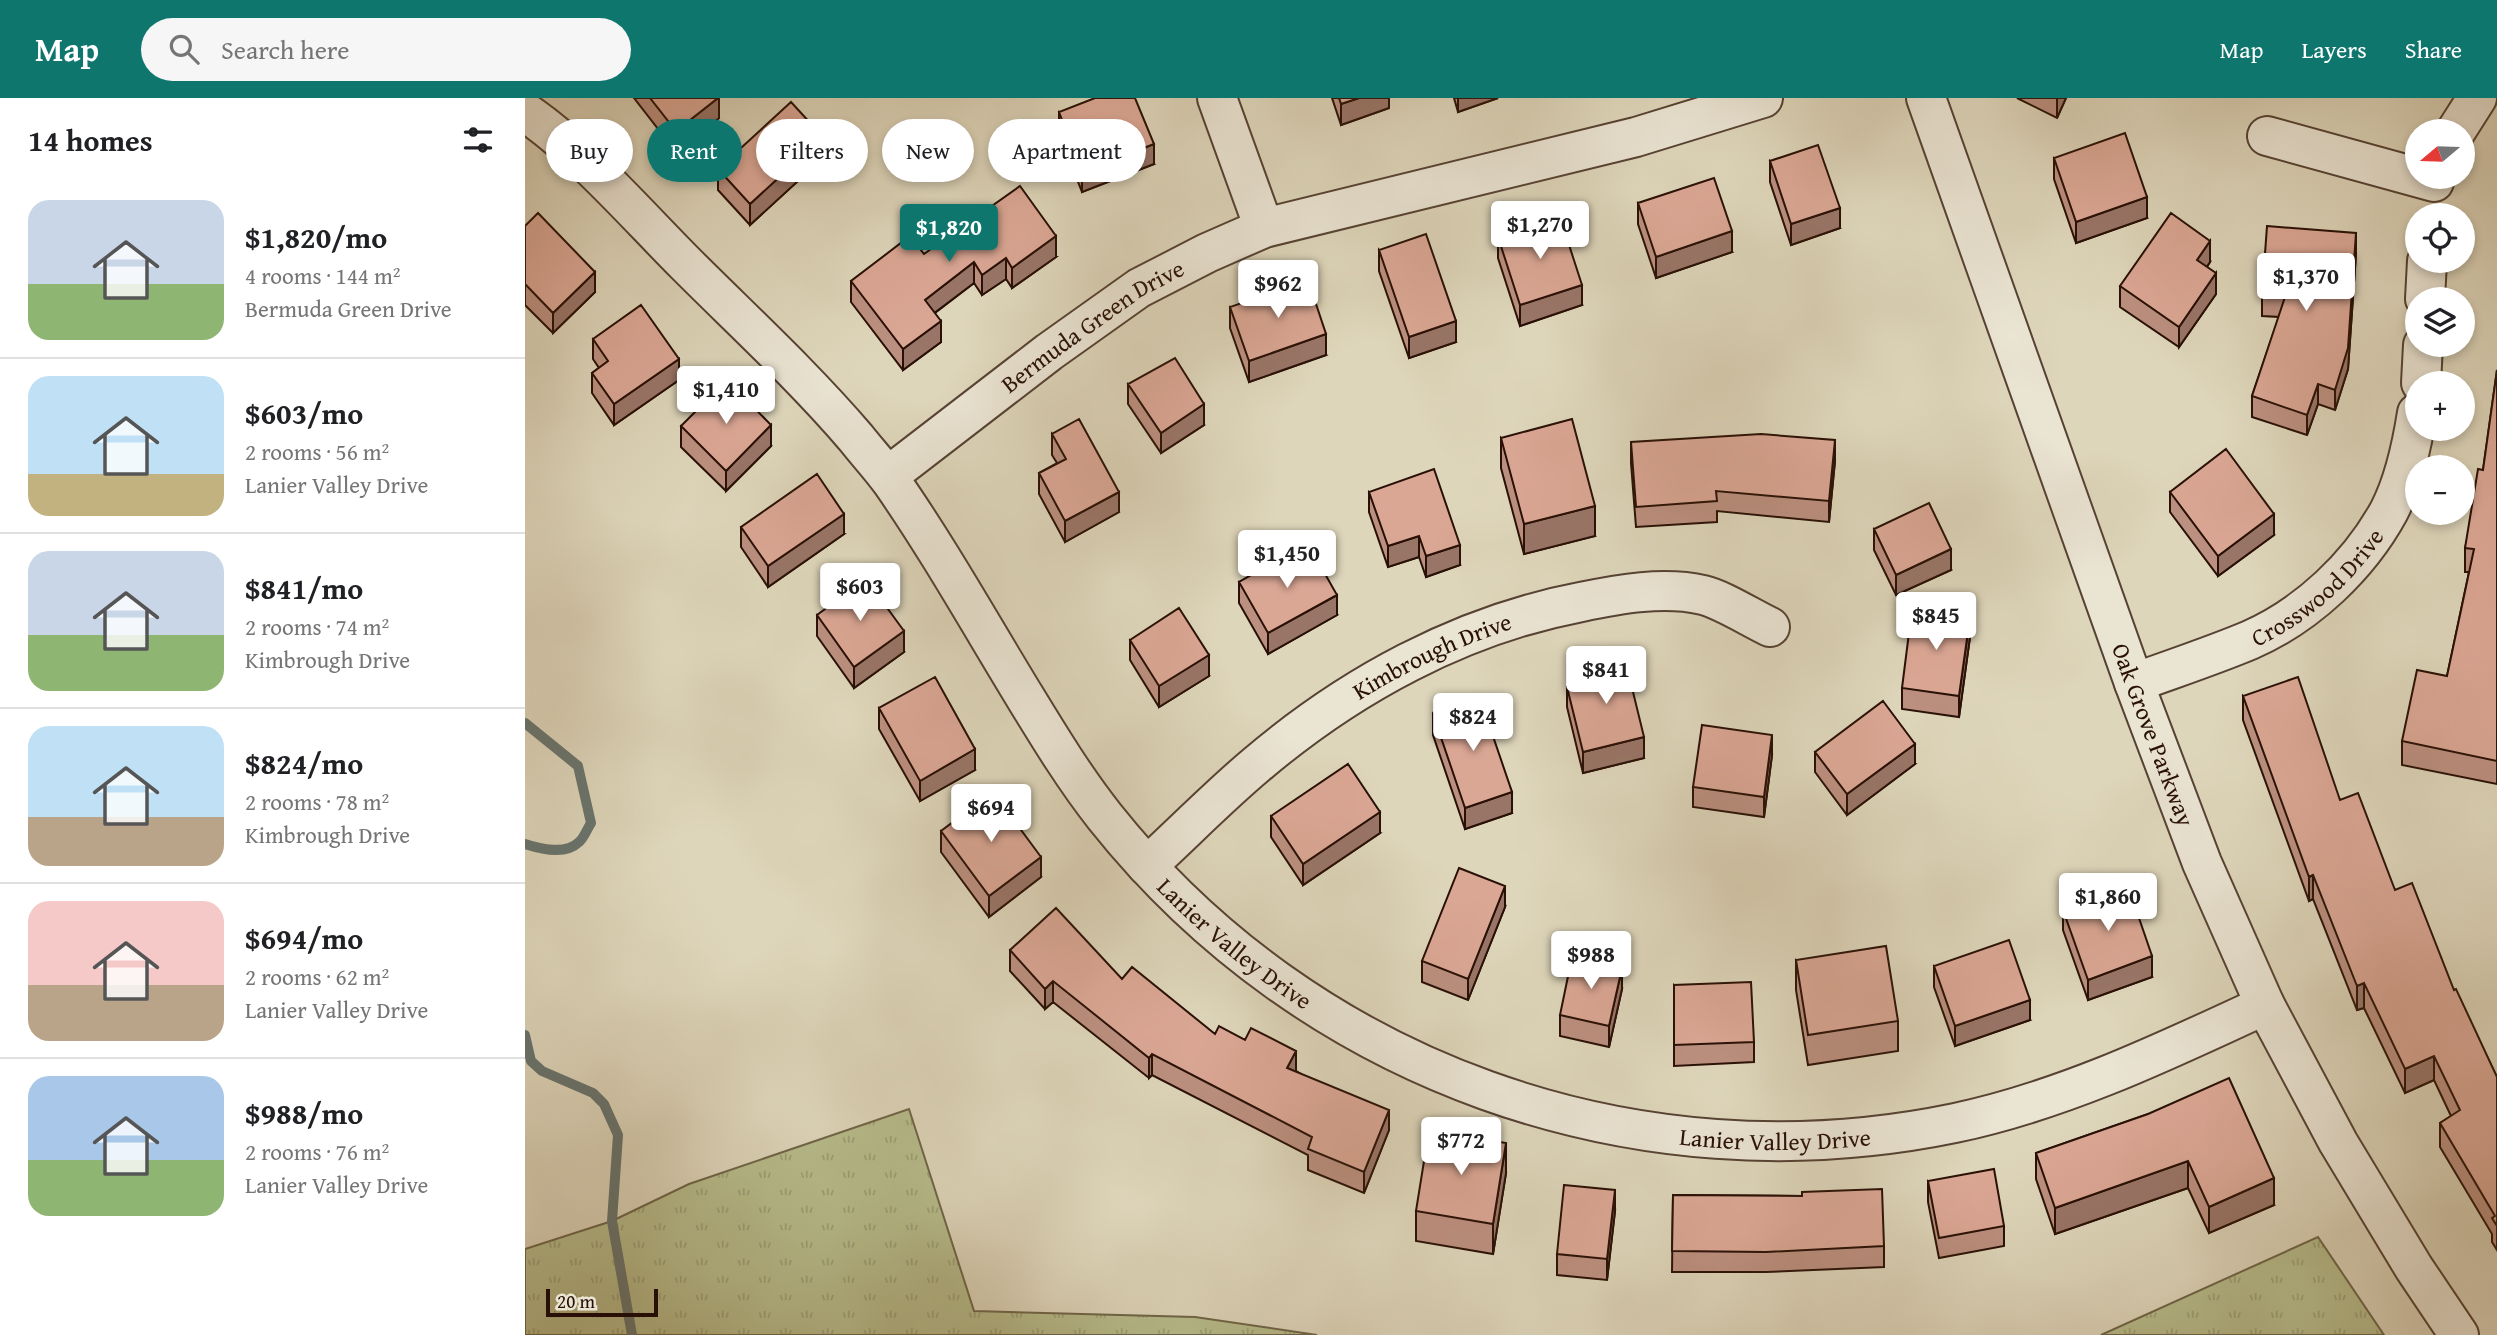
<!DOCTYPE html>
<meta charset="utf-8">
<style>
body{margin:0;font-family:"Gentium Book Plus",serif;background:#f6f6f6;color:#202124;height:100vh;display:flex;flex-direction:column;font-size:26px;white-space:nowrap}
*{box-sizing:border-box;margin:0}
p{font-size:23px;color:#757577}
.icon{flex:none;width:38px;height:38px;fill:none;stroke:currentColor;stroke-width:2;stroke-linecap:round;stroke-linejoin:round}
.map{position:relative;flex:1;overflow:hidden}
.details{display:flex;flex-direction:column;background:#fff;width:525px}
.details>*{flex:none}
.top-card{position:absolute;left:21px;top:21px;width:665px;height:63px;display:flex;gap:14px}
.needle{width:46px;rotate:251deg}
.tools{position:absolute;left:1880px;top:21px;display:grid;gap:14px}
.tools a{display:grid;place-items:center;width:70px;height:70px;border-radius:50%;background:#fff;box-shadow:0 4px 10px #0003;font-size:35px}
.scale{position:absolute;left:21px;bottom:18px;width:112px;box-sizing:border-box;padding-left:7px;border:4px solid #291006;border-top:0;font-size:19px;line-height:24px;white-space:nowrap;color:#291006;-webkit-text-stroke:5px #eae4d3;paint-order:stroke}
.price{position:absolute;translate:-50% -60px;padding:0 16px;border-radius:7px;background:#fff;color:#222;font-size:23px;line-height:46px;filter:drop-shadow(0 2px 4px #0008)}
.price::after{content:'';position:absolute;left:50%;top:42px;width:21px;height:16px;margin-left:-10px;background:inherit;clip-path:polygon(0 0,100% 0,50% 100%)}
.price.current{background:#0f766e;color:#fff}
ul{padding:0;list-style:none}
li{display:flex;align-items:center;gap:21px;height:175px;padding:0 28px}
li+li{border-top:2px solid #e0e0e0}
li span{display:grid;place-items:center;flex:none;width:196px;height:140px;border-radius:21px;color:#555}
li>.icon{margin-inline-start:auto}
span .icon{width:84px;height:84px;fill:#fffc;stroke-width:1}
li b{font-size:30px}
h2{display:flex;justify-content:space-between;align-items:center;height:84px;padding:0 28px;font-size:30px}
.chip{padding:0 24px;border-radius:32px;background:#fff;box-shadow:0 4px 10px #0003;font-size:24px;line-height:63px}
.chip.current{background:#0f766e;color:#fff}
header{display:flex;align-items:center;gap:42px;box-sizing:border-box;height:98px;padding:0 35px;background:#0f766e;color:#fff}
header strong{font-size:33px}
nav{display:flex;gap:38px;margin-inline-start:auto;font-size:24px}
.search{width:490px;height:63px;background:#f6f6f6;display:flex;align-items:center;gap:18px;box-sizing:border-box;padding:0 24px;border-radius:38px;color:#757577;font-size:26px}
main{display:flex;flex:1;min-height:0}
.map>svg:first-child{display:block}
.grass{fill:url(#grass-tufts);stroke:#706649;stroke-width:2}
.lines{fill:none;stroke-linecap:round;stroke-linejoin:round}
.stream{stroke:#69756f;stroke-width:10}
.street-casing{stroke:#564233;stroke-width:42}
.street{stroke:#eae4d3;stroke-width:38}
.wall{fill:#bc9080;stroke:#291006;stroke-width:2}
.shaded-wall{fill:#997568;stroke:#291006;stroke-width:2}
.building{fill:#dba795;stroke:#291006;stroke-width:2}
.labels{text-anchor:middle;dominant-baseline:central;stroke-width:5;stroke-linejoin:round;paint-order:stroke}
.street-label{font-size:24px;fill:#291006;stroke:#eae4d3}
</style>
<header>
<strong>Map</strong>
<div class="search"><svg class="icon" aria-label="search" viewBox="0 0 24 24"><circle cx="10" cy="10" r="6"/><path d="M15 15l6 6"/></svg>Search here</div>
<nav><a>Map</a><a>Layers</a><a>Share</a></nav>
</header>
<main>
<section class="details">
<h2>14 homes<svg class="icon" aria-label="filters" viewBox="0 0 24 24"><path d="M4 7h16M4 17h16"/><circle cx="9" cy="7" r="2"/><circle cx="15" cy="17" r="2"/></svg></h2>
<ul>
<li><span style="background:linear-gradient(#c9d6e8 60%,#8fb573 0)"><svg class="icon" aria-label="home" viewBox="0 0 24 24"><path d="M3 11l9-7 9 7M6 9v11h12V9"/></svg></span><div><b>$1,820/mo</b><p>4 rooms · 144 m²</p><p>Bermuda Green Drive</p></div></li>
<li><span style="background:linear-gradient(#bfe0f5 70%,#c2b280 0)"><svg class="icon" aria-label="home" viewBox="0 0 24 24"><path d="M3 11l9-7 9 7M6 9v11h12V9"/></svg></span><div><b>$603/mo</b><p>2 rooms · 56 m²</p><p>Lanier Valley Drive</p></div></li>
<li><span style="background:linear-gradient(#c9d6e8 60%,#8fb573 0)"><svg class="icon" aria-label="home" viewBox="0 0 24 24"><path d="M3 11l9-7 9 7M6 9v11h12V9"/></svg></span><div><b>$841/mo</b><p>2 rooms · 74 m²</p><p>Kimbrough Drive</p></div></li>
<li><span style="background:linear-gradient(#bfe0f5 65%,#b9a48a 0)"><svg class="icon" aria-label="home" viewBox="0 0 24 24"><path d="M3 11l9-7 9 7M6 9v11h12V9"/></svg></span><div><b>$824/mo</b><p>2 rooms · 78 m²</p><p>Kimbrough Drive</p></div></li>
<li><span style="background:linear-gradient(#f6c9c9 60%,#b9a48a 0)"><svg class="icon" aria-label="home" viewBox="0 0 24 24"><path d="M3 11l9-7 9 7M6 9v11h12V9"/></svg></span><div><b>$694/mo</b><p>2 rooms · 62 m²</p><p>Lanier Valley Drive</p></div></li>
<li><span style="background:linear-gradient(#a9c7e8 60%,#8fb573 0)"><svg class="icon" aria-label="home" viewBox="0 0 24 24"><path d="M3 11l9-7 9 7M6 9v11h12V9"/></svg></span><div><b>$988/mo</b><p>2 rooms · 76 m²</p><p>Lanier Valley Drive</p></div></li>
</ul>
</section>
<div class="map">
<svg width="1972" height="1237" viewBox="0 0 1972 1237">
<defs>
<pattern id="grass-tufts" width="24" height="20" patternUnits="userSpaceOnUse" patternTransform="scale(1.75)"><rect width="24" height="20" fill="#b7bc8c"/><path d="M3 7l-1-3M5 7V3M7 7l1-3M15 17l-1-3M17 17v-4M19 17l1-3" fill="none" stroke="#9da177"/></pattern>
</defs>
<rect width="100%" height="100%" fill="#ded6bb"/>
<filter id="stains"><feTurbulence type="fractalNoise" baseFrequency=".00286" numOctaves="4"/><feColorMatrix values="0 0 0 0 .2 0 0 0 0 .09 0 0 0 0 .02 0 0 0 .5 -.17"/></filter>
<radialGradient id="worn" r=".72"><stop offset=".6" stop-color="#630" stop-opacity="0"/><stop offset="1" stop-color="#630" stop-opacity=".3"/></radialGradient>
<path class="grass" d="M 384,1011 L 449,1213 L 670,1219 L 792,1237 L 0,1237 L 0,1151 L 87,1123 L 164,1086 Z
M 1793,1139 L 1859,1237 L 1576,1237 Z"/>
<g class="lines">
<path class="stream" d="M 0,625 L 53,668 L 66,725 C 62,731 59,740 54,744 C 41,757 15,751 0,746
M 0,937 L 6,963 L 17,973 L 68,995 L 79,1006 L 93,1037 L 87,1123 L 107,1237"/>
<g class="street-casing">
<g id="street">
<path d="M 692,0 L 739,130"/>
<path id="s1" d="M 1401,0 L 1609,585 L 1677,765 L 1740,907 L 1813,1044 L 1889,1170 L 1934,1237"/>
<path id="s2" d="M 0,14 C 56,52 112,117 161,166 C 218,223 278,278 331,340 C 342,354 355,368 366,383 C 414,452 456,527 500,599 C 525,640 550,681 580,719 C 783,974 1111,1091 1430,1025 C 1539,1002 1641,953 1740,907"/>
<path d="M 1931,33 L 1952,0"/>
<path d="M 1742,38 L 1909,84"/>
<path d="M 1900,201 L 1902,163"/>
<path d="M 1896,285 L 1898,247"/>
<path id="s3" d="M 363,378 L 524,254 L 614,190 L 682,155 L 739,130 L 1111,39 L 1238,0"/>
<path id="s4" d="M 1609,585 C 1647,571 1687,558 1725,542 C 1782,517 1834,468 1864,413 C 1879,384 1887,347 1892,315"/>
<path id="s5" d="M 622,768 C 658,735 693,699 731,667 C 824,588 935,527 1056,504 C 1094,496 1139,488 1178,497 C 1196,501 1226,520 1245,529"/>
</g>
</g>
<use href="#street" class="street"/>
</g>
<path class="wall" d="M 109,0 L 194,0 L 194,20 L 151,54 Z
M 807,0 L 864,0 L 864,10 L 816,27 Z
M 929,0 L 973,0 L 933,14 Z
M 1492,0 L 1541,0 L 1532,20 Z
M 534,14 L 629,66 L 557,94 L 534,35 Z
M 298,60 L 225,127 L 193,92 L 193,71 Z
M 1529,60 L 1622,120 L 1551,145 L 1529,81 Z
M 1245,63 L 1315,130 L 1266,147 L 1245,84 Z
M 1113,105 L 1207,154 L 1131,180 L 1113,126 Z
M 0,128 L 70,194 L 28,235 L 0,207 Z
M 973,139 L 1057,207 L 995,228 L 973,160 Z
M 854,152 L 931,244 L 884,260 L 854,173 Z
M 399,156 L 531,159 L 487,190 L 481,181 L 457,197 L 449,185 L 410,215 L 416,244 L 378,272 L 326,204 L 326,183 Z
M 1831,156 L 1823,271 L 1810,312 L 1793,306 L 1782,337 L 1727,319 L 1727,298 L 1754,219 L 1737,218 L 1737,197 Z
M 1685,164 L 1682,169 L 1691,196 L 1654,249 L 1595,209 L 1595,188 Z
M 705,209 L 801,257 L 724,284 L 705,230 Z
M 68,241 L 154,282 L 89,327 L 67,295 L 67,275 L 74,270 L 68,261 Z
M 1972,272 L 1972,686 L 1877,667 L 1877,643 L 1922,578 L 1944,474 L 1940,474 L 1940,450 L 1958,372 Z
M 603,286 L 679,327 L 636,355 L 603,306 Z
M 156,328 L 246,348 L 201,393 L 156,349 Z
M 527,336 L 594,414 L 540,444 L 514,396 L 514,375 L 532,365 L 527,357 Z
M 976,340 L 1070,438 L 999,456 L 976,370 Z
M 1106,344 L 1310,363 L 1304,424 L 1192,413 L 1192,424 L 1111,429 L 1106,365 Z
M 844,394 L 935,467 L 901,479 L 894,459 L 863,469 L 844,414 Z
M 1645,394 L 1749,437 L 1693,478 L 1645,414 Z
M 216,429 L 319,436 L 243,489 L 216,449 Z
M 1349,431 L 1426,472 L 1371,497 L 1349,452 Z
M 714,484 L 812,517 L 743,556 L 714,505 Z
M 292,517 L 379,554 L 329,590 L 292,538 Z
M 1445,539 L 1434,619 L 1377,611 L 1377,590 Z
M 605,542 L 684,578 L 634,609 L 605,562 Z
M 1061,566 L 1119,660 L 1058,675 L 1042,609 L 1042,589 L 1061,584 Z
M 1718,598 L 1815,702 L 1929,892 L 1972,979 L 1972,1152 L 1967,1144 L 1967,1136 L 1915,1049 L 1915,1025 L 1926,1018 L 1909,982 L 1880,995 L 1839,910 L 1832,912 L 1788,801 L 1784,803 L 1718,622 Z
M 354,610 L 450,672 L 395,703 L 354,631 Z
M 908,616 L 987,715 L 940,731 L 908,637 Z
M 1290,654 L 1390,666 L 1322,717 L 1290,674 Z
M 1247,657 L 1239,719 L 1168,709 L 1168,689 Z
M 746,718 L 855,735 L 778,787 L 746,739 Z
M 416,733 L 516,779 L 464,819 L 416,754 Z
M 980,809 L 943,902 L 897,884 L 897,863 Z
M 1538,812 L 1627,879 L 1563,902 L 1538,832 Z
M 485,852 L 597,881 L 690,936 L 771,973 L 864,1032 L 839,1095 L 783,1072 L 783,1057 L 627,977 L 624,980 L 528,904 L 520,911 L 485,873 Z
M 1271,862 L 1373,923 L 1373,953 L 1283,967 L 1271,892 Z
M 1409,868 L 1505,922 L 1430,948 L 1409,889 Z
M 1149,887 L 1229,944 L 1229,964 L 1149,968 Z
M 1097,891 L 1084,949 L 1035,938 L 1035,917 Z
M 1623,1016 L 1749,1107 L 1684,1135 L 1663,1090 L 1530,1136 L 1511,1081 L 1511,1055 Z
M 981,1075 L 968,1156 L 891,1143 L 891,1113 Z
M 1403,1083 L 1479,1128 L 1479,1148 L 1414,1160 L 1403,1104 Z
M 1148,1097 L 1277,1098 L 1359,1148 L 1359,1169 L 1241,1174 L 1147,1174 Z
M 1090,1113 L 1082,1182 L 1032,1177 L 1032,1156 Z"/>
<path class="shaded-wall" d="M 193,0 L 194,0 L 194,20 L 151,54 L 151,33 Z
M 834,0 L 864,0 L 864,10 L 816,27 L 816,6 Z
M 933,0 L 973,0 L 933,14 Z
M 1532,0 L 1541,0 L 1532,20 Z
M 298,39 L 298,60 L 225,127 L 225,106 Z
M 629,46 L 629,66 L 557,94 L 557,74 Z
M 1622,99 L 1622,120 L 1551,145 L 1551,124 Z
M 1315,110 L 1315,130 L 1266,147 L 1266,126 Z
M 1207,133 L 1207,154 L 1131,180 L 1131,159 Z
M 1831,135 L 1831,156 L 1823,271 L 1810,312 L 1810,292 Z
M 531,138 L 531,159 L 487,190 L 487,170 Z
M 1685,143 L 1685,164 L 1672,183 L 1672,162 Z
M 481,160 L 481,181 L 457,197 L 457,177 Z
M 449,164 L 449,185 L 400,222 L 400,202 Z
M 70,174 L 70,194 L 28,235 L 28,215 Z
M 1691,175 L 1691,196 L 1654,249 L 1654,229 Z
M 1057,187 L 1057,207 L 995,228 L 995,207 Z
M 416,223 L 416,244 L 378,272 L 378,251 Z
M 931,223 L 931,244 L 884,260 L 884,239 Z
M 801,236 L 801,257 L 724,284 L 724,263 Z
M 154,261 L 154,282 L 89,327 L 89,306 Z
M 1793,286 L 1793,306 L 1782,337 L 1782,317 Z
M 679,306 L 679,327 L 636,355 L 636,335 Z
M 246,327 L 246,348 L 201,393 L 201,373 Z
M 1310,342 L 1310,363 L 1304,424 L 1304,403 Z
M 594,394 L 594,414 L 540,444 L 540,423 Z
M 1070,408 L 1070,438 L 999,456 L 999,426 Z
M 319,416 L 319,436 L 243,489 L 243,468 Z
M 1749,416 L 1749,437 L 1693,478 L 1693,458 Z
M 894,438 L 894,459 L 863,469 L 863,448 Z
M 935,447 L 935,467 L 901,479 L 901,458 Z
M 1426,451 L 1426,472 L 1371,497 L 1371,477 Z
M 812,497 L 812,517 L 743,556 L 743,535 Z
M 1445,519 L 1445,539 L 1434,619 L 1434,598 Z
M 379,533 L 379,554 L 329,590 L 329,569 Z
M 684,557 L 684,578 L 634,609 L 634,588 Z
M 1247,637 L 1247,657 L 1239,719 L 1239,699 Z
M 1119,639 L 1119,660 L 1058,675 L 1058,654 Z
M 1390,646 L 1390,666 L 1322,717 L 1322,696 Z
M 450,651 L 450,672 L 395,703 L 395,683 Z
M 987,694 L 987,715 L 940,731 L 940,710 Z
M 855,714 L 855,735 L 778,787 L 778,766 Z
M 516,759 L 516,779 L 464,819 L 464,798 Z
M 1788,777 L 1788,801 L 1784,803 L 1784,779 Z
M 980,788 L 980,809 L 943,902 L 943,881 Z
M 1627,858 L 1627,879 L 1563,902 L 1563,882 Z
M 1097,870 L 1097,891 L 1084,949 L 1084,928 Z
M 528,883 L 528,904 L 520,911 L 520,891 Z
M 1839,885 L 1839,910 L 1832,912 L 1832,888 Z
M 1505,902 L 1505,922 L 1430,948 L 1430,928 Z
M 771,953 L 771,974 L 762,970 Z
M 627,956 L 627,977 L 624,980 L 624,960 Z
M 1909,958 L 1909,982 L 1880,995 L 1880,971 Z
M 864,1012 L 864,1032 L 839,1095 L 839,1074 Z
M 981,1045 L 981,1075 L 968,1156 L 968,1126 Z
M 1663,1063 L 1663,1090 L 1530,1136 L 1530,1110 Z
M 1749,1080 L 1749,1107 L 1684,1135 L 1684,1109 Z
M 1090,1092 L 1090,1113 L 1082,1182 L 1082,1161 Z"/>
<path class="building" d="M 125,0 L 193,0 L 151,33 Z
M 570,0 L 610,0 L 629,46 L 557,74 L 534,14 Z
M 814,0 L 834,0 L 816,6 Z
M 266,4 L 298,39 L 225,106 L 193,71 Z
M 1600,35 L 1622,99 L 1551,124 L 1529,60 Z
M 1293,47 L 1315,110 L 1266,126 L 1245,63 Z
M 1189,80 L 1207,133 L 1131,159 L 1113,105 Z
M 495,88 L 531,138 L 487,170 L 481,160 L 457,177 L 449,164 L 400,202 L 416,223 L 378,251 L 326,183 L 385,138 L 399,156 Z
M 13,115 L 70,174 L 28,215 L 0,186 L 0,128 Z
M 1646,115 L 1685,143 L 1672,162 L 1691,175 L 1654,229 L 1595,188 Z
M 1035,119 L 1057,187 L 995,207 L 973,139 Z
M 1742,128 L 1831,135 L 1823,250 L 1810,292 L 1793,286 L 1782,317 L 1727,298 L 1760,199 L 1737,197 Z
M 901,136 L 931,223 L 884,239 L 854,152 Z
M 783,182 L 801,236 L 724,263 L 705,209 Z
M 116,207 L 154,261 L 89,306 L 67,275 L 83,263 L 68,241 Z
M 650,260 L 679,306 L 636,335 L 603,286 Z
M 1972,272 L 1972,663 L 1877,643 L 1892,572 L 1922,578 L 1949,451 L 1940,450 L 1953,371 L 1958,372 Z
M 202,282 L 246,327 L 201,373 L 156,328 Z
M 554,321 L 594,394 L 540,423 L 514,375 L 541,361 L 527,336 Z
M 1047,321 L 1070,408 L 999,426 L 976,340 Z
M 1236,336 L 1310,342 L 1304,403 L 1191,393 L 1192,403 L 1111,409 L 1106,344 Z
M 1701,351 L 1749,416 L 1693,458 L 1645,394 Z
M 909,371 L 935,447 L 901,458 L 894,438 L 863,448 L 844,394 Z
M 292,376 L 319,416 L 243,468 L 216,429 Z
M 1404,405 L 1426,451 L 1371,477 L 1349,431 Z
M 774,450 L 788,471 L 795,467 L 812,497 L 743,535 L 714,484 Z
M 341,481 L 379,533 L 329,569 L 292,517 Z
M 654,510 L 684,557 L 634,588 L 605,542 Z
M 1387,511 L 1445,519 L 1434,598 L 1377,590 Z
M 1099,557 L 1119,639 L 1058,654 L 1042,589 L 1066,583 L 1061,566 Z
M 410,579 L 450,651 L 395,683 L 354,610 Z
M 1773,579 L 1815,702 L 1833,695 L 1870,792 L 1887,785 L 1929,892 L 1931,891 L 1972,979 L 1972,1128 L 1967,1120 L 1970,1118 L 1915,1025 L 1935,1012 L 1909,958 L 1880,971 L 1839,885 L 1832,888 L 1788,777 L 1784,779 L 1718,598 Z
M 955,600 L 987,694 L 940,710 L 908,616 Z
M 1358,603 L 1390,646 L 1322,696 L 1290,654 Z
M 1177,627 L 1247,637 L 1239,699 L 1168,689 Z
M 823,666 L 855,714 L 778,766 L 746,718 Z
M 468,694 L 516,759 L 464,798 L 416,733 Z
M 934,770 L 980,788 L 943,881 L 897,863 Z
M 1603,788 L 1627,858 L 1563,882 L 1538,812 Z
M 531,810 L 597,881 L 607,869 L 690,936 L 694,928 L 720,942 L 726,930 L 771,953 L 762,970 L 864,1012 L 839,1074 L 783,1051 L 787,1039 L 627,956 L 624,960 L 528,883 L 520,891 L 485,852 Z
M 1484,842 L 1505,902 L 1430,928 L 1409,868 Z
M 1361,848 L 1373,923 L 1283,937 L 1271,862 Z
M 1047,859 L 1097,870 L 1084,928 L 1035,917 Z
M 1226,884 L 1229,944 L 1149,947 L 1149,887 Z
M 1704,980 L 1749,1080 L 1684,1109 L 1663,1063 L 1530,1110 L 1511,1055 L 1623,1016 Z
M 904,1032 L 981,1045 L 968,1126 L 891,1113 Z
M 1469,1071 L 1479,1128 L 1414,1140 L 1403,1083 Z
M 1039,1087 L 1090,1092 L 1082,1161 L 1032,1156 Z
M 1357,1091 L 1359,1148 L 1241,1154 L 1147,1153 L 1148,1097 L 1277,1098 L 1277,1094 Z"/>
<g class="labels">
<g class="street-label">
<text stroke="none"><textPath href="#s3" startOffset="254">Bermuda Green Drive</textPath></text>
<text stroke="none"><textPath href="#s4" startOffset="210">Crosswood Drive</textPath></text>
<text stroke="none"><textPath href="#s5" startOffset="357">Kimbrough Drive</textPath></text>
<text stroke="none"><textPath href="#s1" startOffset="676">Oak Grove Parkway</textPath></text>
<text stroke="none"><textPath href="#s2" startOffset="1101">Lanier Valley Drive</textPath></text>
<text stroke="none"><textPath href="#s2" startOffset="1689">Lanier Valley Drive</textPath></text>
</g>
</g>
<rect width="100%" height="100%" filter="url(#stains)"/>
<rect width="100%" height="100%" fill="url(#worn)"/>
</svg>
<div class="tools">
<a><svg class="needle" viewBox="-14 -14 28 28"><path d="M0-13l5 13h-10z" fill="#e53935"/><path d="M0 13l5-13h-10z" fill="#757577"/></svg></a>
<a><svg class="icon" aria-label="locate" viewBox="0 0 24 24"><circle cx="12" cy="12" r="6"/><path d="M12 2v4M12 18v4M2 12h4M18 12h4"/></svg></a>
<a><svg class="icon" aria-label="layers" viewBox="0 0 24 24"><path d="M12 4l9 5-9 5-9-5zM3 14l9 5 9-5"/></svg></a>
<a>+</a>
<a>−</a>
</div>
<div class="scale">20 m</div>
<b class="price" style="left:1015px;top:163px">$1,270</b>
<b class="price current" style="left:424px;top:166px">$1,820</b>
<b class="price" style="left:1781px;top:215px">$1,370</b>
<b class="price" style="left:753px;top:222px">$962</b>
<b class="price" style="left:201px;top:328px">$1,410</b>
<b class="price" style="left:762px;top:492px">$1,450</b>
<b class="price" style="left:335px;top:525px">$603</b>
<b class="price" style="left:1411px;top:554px">$845</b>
<b class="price" style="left:1081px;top:608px">$841</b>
<b class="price" style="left:948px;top:655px">$824</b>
<b class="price" style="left:466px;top:746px">$694</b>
<b class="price" style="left:1583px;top:835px">$1,860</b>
<b class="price" style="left:1066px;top:893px">$988</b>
<b class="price" style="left:936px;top:1079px">$772</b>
<div class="top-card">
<a class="chip">Buy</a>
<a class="chip current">Rent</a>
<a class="chip">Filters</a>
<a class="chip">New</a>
<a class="chip">Apartment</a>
</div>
</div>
</main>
